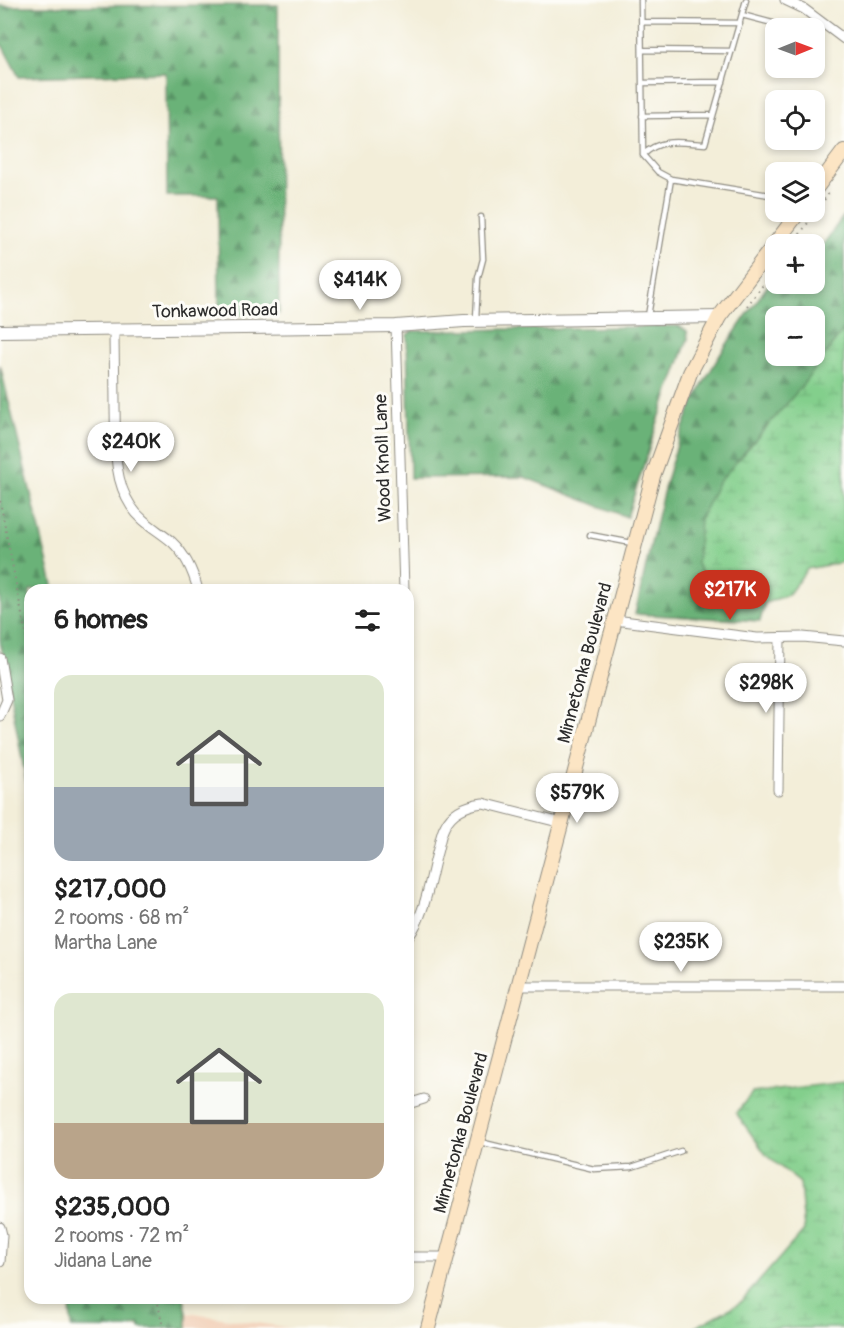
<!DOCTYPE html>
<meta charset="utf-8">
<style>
body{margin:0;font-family:Pangolin,sans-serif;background:#f2f2f2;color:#222;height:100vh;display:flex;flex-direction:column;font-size:22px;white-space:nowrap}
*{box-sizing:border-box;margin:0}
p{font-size:20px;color:#767676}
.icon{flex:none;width:33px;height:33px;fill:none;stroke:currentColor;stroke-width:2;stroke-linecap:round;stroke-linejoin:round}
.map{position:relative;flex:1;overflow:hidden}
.details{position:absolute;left:24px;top:584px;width:390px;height:720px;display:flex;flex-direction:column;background:#fff;border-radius:18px;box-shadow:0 3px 9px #0003}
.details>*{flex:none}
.needle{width:39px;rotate:89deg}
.controls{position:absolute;left:765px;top:18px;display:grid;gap:12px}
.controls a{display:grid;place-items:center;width:60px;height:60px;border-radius:12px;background:#fff;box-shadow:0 3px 9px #0003;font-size:30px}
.price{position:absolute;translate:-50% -51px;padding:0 14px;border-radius:21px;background:#fff;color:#222;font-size:20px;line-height:39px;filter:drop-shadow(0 2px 3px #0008)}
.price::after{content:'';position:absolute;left:50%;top:36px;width:18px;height:14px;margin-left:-9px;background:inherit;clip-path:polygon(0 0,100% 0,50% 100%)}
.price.active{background:#c8321e;color:#fff}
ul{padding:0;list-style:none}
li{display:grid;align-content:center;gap:12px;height:318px;padding:0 30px}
li span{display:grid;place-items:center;height:186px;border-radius:18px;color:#555}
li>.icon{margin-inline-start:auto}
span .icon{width:108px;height:108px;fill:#fffc;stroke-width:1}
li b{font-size:26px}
h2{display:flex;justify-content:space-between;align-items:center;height:72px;padding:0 30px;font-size:26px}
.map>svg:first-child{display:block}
.built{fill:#f3d4be}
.forest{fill:url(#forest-firs);stroke:#4a6e52;stroke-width:1.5;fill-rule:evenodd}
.wetland{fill:url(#wetland-marsh);stroke:#577d5c;stroke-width:1.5}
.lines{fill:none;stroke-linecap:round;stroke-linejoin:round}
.service-casing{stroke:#8f8c82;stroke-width:7}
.minor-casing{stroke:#8f8c82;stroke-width:11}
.tertiary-casing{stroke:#8f8c82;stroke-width:14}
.secondary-casing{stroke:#8f8c82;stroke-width:16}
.path{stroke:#8f8c82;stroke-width:2;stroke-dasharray:1.5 4.5;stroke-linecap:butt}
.service{stroke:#fff;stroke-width:4.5}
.minor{stroke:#fff;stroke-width:9}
.tertiary{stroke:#fff;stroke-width:12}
.secondary{stroke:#fce5c4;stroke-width:14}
.labels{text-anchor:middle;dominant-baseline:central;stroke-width:6;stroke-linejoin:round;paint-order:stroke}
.street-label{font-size:18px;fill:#2b2b2b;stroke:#fdfcf7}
</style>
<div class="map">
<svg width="844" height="1328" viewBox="0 0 844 1328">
<defs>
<pattern id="forest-firs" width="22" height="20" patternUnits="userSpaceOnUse" patternTransform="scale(1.5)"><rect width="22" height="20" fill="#6ab278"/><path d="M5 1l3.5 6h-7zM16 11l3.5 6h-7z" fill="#579163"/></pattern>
<pattern id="wetland-marsh" width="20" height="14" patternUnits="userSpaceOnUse" patternTransform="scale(1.5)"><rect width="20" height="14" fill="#83cf8c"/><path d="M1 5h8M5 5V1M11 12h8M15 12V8" fill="none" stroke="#71b279"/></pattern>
</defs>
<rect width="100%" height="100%" fill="#fdfcf7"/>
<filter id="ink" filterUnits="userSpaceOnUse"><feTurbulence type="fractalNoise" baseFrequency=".0167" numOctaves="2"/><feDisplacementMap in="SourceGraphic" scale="12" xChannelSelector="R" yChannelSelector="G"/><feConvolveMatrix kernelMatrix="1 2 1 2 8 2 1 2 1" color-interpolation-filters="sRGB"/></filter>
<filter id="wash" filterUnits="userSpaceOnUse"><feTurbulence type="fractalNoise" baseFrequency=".008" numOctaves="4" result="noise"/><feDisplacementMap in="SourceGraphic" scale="24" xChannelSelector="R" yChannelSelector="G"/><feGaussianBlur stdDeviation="1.35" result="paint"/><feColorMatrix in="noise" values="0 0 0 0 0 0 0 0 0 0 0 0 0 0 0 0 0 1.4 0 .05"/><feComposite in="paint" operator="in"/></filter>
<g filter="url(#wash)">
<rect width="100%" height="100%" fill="#f3eed9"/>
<path class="built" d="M 187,1313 L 290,1328 L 187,1328 Z"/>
<path class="forest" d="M 278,5 L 279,314 L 219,315 L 218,196 L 167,196 L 166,73 L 19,77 L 2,45 L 0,45 L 0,6 Z
M 844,215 L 844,329 L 802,386 L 708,582 L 765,603 L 760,621 L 635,614 C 650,552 661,487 683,428 C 704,371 741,324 775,275 L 776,284 L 814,284 L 815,256 ZM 776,316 L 814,316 L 814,356 L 776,356 Z
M 679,326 L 687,331 L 688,339 L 658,421 L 627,517 L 524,477 L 410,478 L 407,335 L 412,331 Z
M 0,365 L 54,589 L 30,590 L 30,802 L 0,640 Z
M 70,1298 L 184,1298 L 187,1313 L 187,1328 L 140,1328 L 139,1325 L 127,1328 L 71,1328 Z"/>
<path class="wetland" d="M 844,329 L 844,562 L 807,569 L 788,595 L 765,603 L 708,582 L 697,564 L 700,519 L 718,483 L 802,386 Z
M 844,1082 L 844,1328 L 694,1328 L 740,1303 L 804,1230 L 800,1183 L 767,1156 L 736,1113 L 752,1093 Z"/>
</g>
<g filter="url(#ink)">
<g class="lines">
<g class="service-casing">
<path id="service" d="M 641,0 L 643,155
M 746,0 L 705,144 C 681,143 661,137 643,155 L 658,172 L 671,179 L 776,196
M 742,15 L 791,28
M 642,22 L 740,23
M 642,50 L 732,51
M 642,83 L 723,82
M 642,116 L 713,115
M 648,316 L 671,179
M 476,319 L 478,278 L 483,259 L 481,217
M 590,535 L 632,543
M 480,1142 L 594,1169 L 632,1167 L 681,1151"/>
</g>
<g class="minor-casing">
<path id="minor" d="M 785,0 L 804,9 L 844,39
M 396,326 L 404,590
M 114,330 C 114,356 115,382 115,408 C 116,442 112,477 131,506 C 141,522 158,530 172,542 C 186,555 193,571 198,590
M 615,620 L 757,638 L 803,637 L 844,641
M 0,658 L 7,700 L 0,716
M 778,790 L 780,638
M 408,938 C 426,913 430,878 438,849 C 440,841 441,833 445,826 C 452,811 468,805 483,803 L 562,823
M 518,986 L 844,986
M 408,1104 L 424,1099
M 0,1227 L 2,1235 L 0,1262
M 408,1257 L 447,1257"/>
</g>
<g class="tertiary-casing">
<path id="tertiary" d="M 0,331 L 396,326 L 464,321 L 719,317"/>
</g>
<g class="secondary-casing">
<path id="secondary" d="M 814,191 L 844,151
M 428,1328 L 653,476 L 690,373 L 719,317 L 799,212"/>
</g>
<path class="path" d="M 793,244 L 829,193
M 747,306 L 776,268
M 0,501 L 30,656
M 157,1298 L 163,1328"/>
<use href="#service" class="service"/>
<use href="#minor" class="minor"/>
<use href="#tertiary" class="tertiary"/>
<use href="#secondary" class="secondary"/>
</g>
</g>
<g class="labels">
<g class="street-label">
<text transform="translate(215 311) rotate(-1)">Tonkawood Road</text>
<text transform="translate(383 458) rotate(-92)">Wood Knoll Lane</text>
<text transform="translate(585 663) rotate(-75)">Minnetonka Boulevard</text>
<text transform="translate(461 1133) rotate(-75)">Minnetonka Boulevard</text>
</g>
</g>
</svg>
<div class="controls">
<a><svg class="needle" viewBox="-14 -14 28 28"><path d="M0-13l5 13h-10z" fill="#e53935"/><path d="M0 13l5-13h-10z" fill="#767676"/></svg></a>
<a><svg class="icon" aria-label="locate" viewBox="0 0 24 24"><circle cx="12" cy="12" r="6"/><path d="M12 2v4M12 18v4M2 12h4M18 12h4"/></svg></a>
<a><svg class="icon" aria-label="layers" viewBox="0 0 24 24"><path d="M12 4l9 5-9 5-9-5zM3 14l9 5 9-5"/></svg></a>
<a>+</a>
<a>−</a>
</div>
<b class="price" style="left:360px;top:311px">$414K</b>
<b class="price" style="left:131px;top:473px">$240K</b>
<b class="price active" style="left:730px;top:621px">$217K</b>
<b class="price" style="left:766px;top:714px">$298K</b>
<b class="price" style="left:577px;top:824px">$579K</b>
<b class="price" style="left:681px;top:973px">$235K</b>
<section class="details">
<h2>6 homes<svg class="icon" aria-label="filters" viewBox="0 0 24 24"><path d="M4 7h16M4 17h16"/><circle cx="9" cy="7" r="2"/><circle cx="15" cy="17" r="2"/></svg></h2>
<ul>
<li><span style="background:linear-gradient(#dfe7d0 60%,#9aa5b1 0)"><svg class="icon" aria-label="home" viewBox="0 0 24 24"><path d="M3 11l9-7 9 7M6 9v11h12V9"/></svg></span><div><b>$217,000</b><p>2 rooms · 68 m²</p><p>Martha Lane</p></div></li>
<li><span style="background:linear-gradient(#dfe7d0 70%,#b9a48a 0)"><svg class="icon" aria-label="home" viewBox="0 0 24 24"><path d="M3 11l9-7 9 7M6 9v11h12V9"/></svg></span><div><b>$235,000</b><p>2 rooms · 72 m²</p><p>Jidana Lane</p></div></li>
</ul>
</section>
</div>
